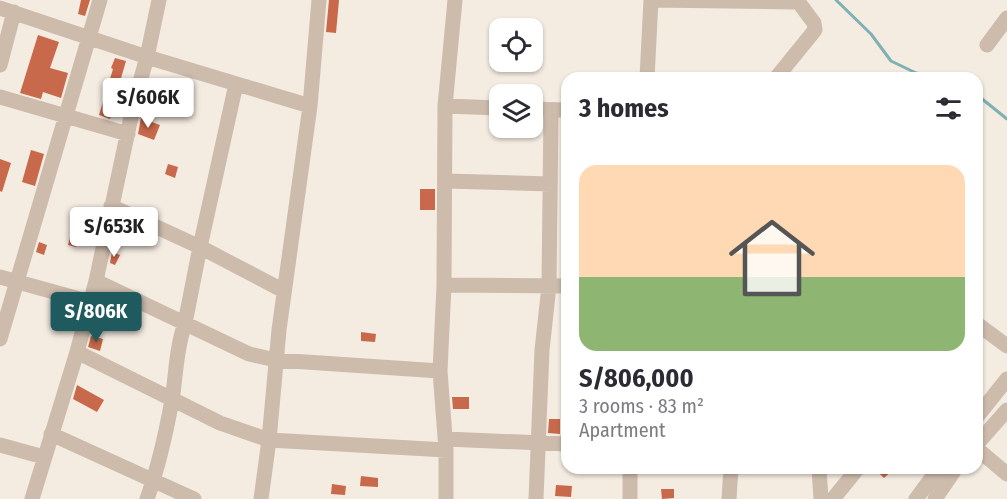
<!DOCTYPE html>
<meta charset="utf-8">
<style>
body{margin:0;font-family:"Fira Sans Condensed",sans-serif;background:#f7f7f7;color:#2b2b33;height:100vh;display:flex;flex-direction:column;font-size:22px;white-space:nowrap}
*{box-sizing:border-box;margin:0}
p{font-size:20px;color:#7c7c81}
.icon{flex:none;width:33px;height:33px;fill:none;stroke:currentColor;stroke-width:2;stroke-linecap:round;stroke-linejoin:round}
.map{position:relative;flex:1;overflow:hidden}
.sheet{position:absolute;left:561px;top:72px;width:422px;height:402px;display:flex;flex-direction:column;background:#fff;border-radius:18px;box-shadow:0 2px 4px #0004}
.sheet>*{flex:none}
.buttons{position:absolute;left:489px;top:18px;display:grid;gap:12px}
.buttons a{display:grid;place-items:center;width:54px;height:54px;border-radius:12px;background:#fff;box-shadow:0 2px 4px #0004;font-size:30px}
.price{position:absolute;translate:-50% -51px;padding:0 14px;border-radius:6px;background:#fff;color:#222;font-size:20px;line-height:39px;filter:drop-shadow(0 2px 3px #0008)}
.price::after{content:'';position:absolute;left:50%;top:36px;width:18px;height:14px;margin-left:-9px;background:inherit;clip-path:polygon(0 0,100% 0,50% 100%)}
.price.on{background:#1f5a5e;color:#fff}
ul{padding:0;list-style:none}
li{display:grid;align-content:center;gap:12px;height:318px;padding:0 18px}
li+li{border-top:2px solid #e1e1e2}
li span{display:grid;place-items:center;height:186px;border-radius:18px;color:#555}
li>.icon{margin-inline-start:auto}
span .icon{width:108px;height:108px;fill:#fffc;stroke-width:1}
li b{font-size:26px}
h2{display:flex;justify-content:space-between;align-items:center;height:72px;padding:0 18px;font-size:26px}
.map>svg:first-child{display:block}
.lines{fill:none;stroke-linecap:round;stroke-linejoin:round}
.stream{stroke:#7fb0b2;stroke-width:3}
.building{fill:#c8694b}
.minor{stroke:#cdbbac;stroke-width:15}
</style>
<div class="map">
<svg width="1007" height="499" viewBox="0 0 1007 499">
<rect width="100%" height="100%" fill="#f4ebe1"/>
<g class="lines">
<path class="stream" d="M 836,0 L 871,34 L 891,61 L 916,73 L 947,78
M 976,94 L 1007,119"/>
</g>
<path class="building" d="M 81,0 L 90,0 L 85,16 L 78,14 Z
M 329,0 L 339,0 L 336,33 L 326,32 Z
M 38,35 L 59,42 L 50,68 L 68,73 L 61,98 L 43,92 L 41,99 L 20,93 Z
M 115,58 L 126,61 L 121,78 L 122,79 L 110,119 L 99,115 L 113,69 L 111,68 Z
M 141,118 L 160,125 L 154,140 L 138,134 Z
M 31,150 L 44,154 L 35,186 L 22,182 Z
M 0,159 L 11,163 L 2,192 L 0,191 Z
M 168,164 L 178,167 L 175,178 L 165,174 Z
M 420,189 L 435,189 L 435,210 L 420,210 Z
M 72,230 L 80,233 L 76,247 L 68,245 Z
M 39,242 L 47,245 L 44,255 L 36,252 Z
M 112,252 L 120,255 L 115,265 L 110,263 Z
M 361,332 L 376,334 L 375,342 L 361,341 Z
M 91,336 L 103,339 L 100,351 L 88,347 Z
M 77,385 L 104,400 L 97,412 L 73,399 Z
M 452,397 L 469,397 L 469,409 L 453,409 Z
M 549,419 L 560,419 L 560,434 L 548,433 Z
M 874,468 L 895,468 L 884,478 Z
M 361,476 L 378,478 L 378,487 L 360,486 Z
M 332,484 L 346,486 L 345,495 L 331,494 Z
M 556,485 L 572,486 L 571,497 L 555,496 Z
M 661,489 L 674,489 L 674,498 L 662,499 Z"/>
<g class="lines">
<path class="minor" d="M 655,0 L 798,2
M 0,8 L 147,57 L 310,106
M 987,45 L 1007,18
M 0,65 L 14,12
M 647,78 L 651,0
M 776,78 L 815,30 L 814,23 L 797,0
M 0,97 L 128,134
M 445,106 L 500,108
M 532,109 L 567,110
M 445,181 L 550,184
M 111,206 L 200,247 L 284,291
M 0,277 L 90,302
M 96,281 L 249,354 L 276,360 L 440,371
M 444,285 L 567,286
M 976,323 L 1007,346
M 0,339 L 100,0
M 77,352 L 220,423 L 269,440 L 446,450
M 976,418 L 1007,379
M 51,434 L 194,499
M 445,439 L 567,444
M 0,445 L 44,457
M 976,445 L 1007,410
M 976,448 L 1007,474
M 630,468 L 630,499
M 819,468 L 821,499
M 32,499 L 77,352 L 96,281 L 134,103 L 147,57 L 159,0
M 147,499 C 158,468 166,433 172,400 C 176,375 176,349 185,323 L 200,247 L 236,84
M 261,499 L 269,440 L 279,330 L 310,106 L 319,0
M 446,499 L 446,450 L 440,371 L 444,285 L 445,106 L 455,0
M 536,499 L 542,350 L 549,286 L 551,110
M 729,499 L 731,468
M 833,499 L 858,468
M 916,499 L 939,468
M 935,499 L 956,468"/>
</g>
</svg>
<div class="buttons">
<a><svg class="icon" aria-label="locate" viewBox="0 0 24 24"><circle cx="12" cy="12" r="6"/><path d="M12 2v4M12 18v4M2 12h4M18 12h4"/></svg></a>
<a><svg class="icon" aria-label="layers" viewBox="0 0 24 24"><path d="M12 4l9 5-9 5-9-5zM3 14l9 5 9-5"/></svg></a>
</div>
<b class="price" style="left:148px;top:129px">S/606K</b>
<b class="price" style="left:114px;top:258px">S/653K</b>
<b class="price on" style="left:96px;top:343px">S/806K</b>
<section class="sheet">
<h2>3 homes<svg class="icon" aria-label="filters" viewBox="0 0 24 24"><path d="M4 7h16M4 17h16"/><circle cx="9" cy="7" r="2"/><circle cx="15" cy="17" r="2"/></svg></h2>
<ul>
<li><span style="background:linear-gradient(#ffd9b3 60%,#8fb573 0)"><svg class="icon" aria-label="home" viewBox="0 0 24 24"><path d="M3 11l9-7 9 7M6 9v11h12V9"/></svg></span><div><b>S/806,000</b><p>3 rooms · 83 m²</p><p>Apartment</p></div></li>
</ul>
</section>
</div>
